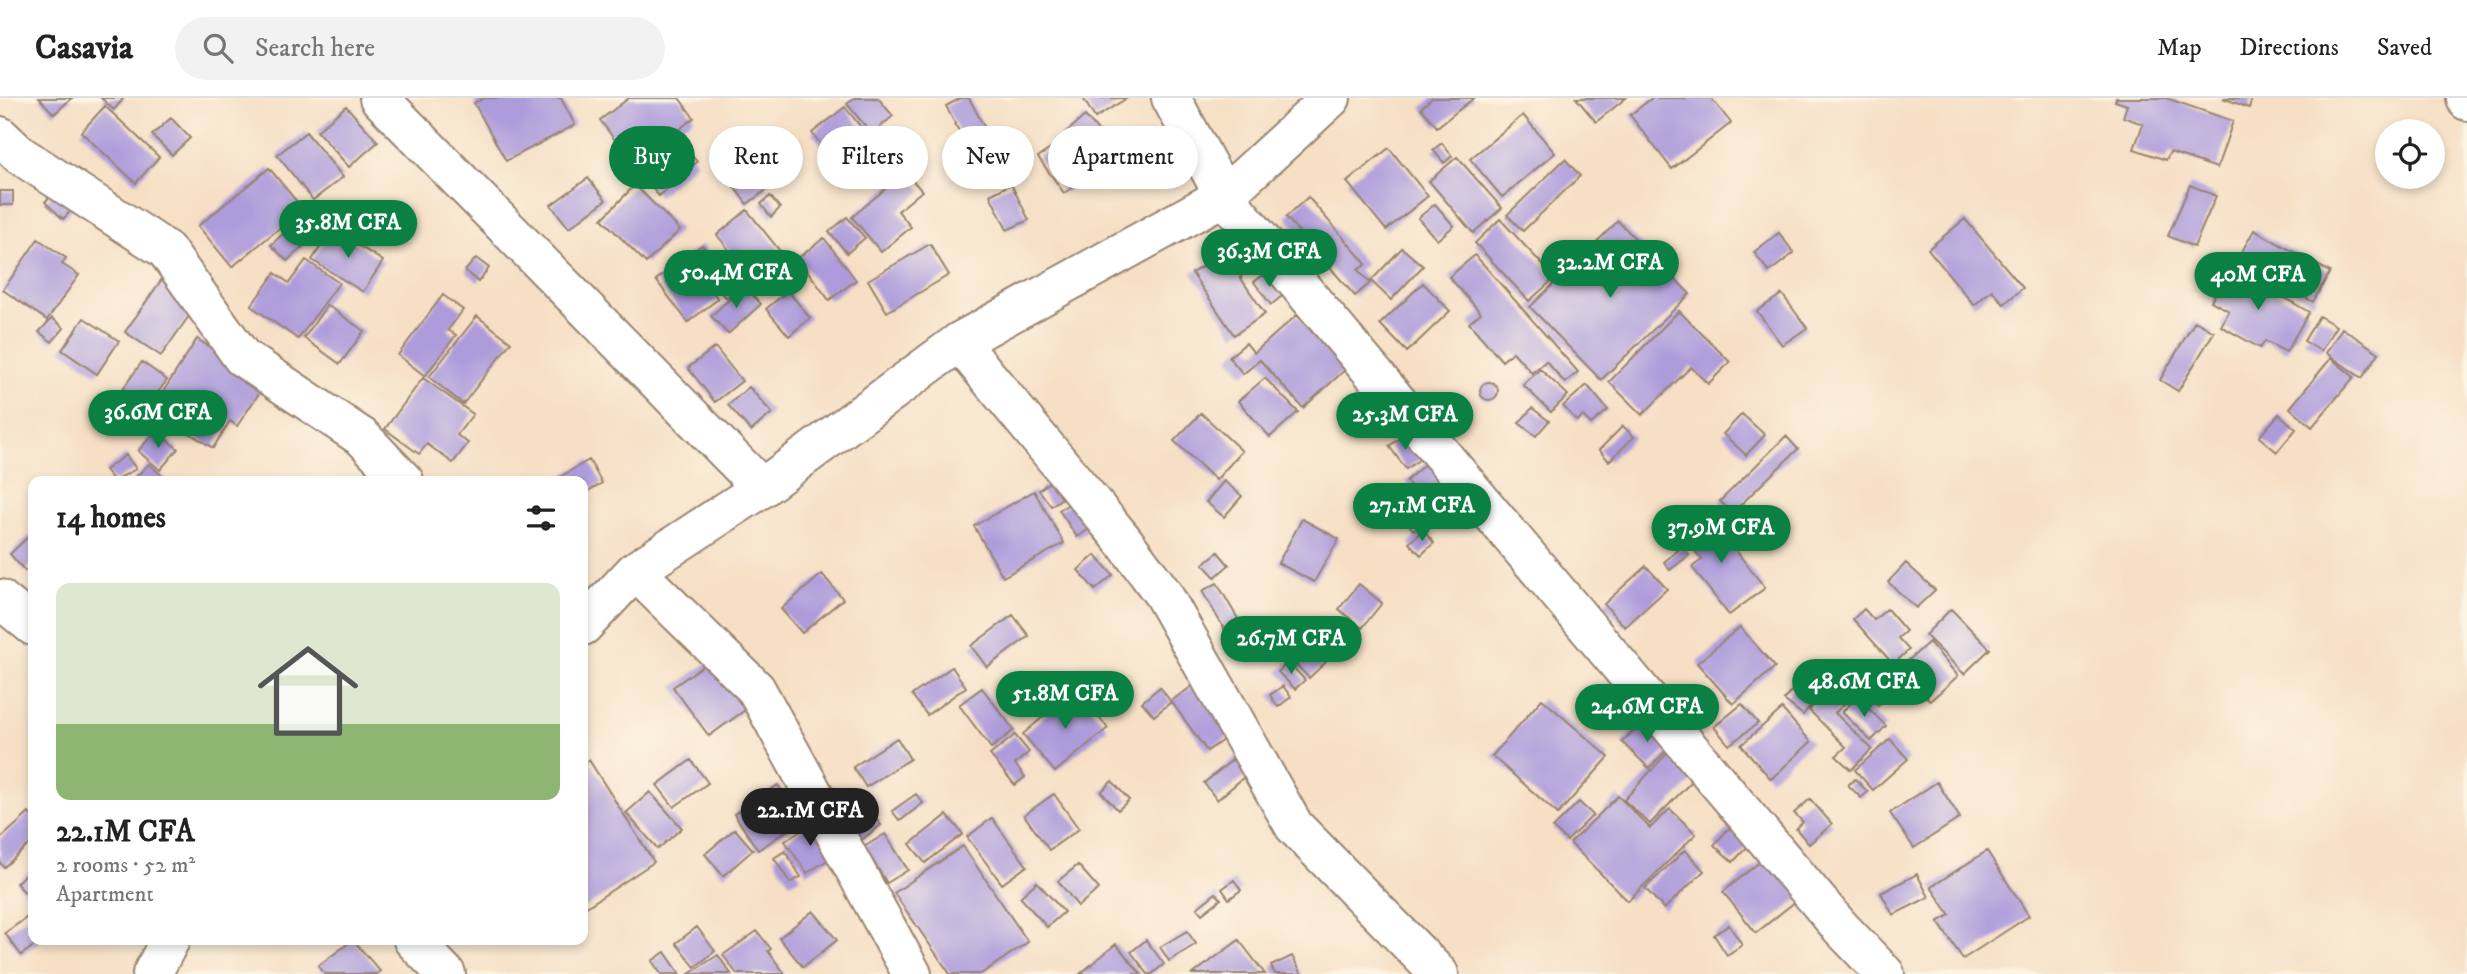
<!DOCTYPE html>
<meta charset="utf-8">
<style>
body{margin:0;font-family:"IM FELL DW Pica",serif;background:#f2f2f2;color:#222;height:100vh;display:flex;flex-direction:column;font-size:26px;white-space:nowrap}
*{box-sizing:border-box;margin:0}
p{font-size:23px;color:#767676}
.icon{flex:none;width:38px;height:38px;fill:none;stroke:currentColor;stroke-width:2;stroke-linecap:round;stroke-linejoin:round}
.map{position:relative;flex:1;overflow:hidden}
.side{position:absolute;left:28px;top:378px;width:560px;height:469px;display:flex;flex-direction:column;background:#fff;border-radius:14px;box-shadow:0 4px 10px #0003}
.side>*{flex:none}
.hud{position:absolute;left:609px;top:28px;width:665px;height:63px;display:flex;gap:14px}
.buttons{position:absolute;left:2375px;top:21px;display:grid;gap:14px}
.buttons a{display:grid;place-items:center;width:70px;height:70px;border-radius:50%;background:#fff;box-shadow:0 4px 10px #0003;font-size:35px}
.price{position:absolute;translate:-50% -60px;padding:0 16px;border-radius:24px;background:#0b8043;color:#fff;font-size:23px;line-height:46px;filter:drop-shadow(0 2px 4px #0008)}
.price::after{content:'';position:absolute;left:50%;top:42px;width:21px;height:16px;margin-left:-10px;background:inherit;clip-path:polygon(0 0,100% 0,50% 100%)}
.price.on{background:#222;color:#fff}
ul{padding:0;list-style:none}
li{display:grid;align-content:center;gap:14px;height:371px;padding:0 28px}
li span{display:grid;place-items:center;height:217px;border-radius:14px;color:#555}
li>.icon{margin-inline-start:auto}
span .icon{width:126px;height:126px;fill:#fffc;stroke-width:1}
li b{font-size:30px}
h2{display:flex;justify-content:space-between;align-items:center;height:84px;padding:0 28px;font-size:30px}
.pill{padding:0 24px;border-radius:32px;background:#fff;box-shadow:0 4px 10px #0003;font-size:24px;line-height:63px}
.pill.on{background:#0b8043;color:#fff}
header{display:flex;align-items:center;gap:42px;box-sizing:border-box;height:98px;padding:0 35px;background:#fff;border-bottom:2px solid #e0e0e0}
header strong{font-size:33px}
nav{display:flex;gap:38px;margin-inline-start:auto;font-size:24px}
.search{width:490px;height:63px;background:#f2f2f2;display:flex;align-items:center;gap:18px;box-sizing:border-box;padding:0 24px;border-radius:38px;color:#767676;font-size:26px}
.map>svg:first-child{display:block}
.building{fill:#ad9bdb}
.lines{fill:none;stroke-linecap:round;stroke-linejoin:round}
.minor-casing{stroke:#988471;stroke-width:42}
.minor{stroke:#fff;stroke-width:38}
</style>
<header>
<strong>Casavia</strong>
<div class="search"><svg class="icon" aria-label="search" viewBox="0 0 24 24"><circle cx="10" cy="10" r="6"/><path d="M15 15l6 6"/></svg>Search here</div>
<nav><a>Map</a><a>Directions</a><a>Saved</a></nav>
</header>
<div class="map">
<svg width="2467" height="876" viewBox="0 0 2467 876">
<rect width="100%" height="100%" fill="#fcf5e5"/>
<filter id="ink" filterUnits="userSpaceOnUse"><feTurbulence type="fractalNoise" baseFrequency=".0143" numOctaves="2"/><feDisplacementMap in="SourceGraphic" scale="14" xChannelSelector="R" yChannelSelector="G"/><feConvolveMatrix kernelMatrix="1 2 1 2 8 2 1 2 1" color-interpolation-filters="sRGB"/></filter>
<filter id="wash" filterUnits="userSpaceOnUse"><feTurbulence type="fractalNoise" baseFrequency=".00686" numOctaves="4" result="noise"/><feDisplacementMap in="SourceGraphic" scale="28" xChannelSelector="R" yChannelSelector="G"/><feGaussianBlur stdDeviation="1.57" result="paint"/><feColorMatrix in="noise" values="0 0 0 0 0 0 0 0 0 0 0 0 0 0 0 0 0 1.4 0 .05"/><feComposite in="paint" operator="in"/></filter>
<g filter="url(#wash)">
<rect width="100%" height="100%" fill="#f6dfc4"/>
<g id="blocks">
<path class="building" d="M 39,0 L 72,0 L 54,16 Z
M 101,0 L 124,0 L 114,12 Z
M 484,0 L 561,0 L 575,27 L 506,63 L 474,5 Z
M 629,0 L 679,0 L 694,20 L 633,66 L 600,22 Z
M 854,0 L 878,0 L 893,18 L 872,36 L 847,6 Z
M 961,0 L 969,0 L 995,49 L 973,61 L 946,8 Z
M 1083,0 L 1127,0 L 1095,20 Z
M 1432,0 L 1474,0 L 1437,29 L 1421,10 Z
M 1576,0 L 1626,0 L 1596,24 Z
M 1652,0 L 1711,0 L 1731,25 L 1672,71 L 1630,17 Z
M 2116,0 L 2166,0 L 2233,23 L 2217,70 L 2170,54 L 2166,62 L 2134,51 L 2143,26 L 2123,19 L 2127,7 L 2115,3 Z
M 2223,0 L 2252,0 L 2249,10 Z
M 105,8 L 159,59 L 136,85 L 81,34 Z
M 346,8 L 378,44 L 349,69 L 317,33 Z
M 845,9 L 868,38 L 835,64 L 812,35 Z
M 1523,17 L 1555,55 L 1502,99 L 1470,61 Z
M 1085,18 L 1106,42 L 1078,67 L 1057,42 Z
M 171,20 L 190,40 L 172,57 L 152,37 Z
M 306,34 L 343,79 L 313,102 L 277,57 Z
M 875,44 L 900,73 L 883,87 L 858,59 Z
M 1442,45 L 1452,58 L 1444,65 L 1433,52 Z
M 683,47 L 697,64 L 659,98 L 643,80 Z
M 1055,48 L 1080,85 L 1064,95 L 1038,59 Z
M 1389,50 L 1428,98 L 1386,132 L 1347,84 Z
M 744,59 L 768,91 L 747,106 L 723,74 Z
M 1457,59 L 1502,110 L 1473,135 L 1429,83 Z
M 1565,61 L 1580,78 L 1523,133 L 1507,117 Z
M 269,70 L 303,111 L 232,169 L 198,128 Z
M 905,74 L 922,93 L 898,113 L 911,129 L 881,154 L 852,119 Z
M 588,80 L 606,102 L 569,130 L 551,107 Z
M 1011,86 L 1029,122 L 1007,132 L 990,97 Z
M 635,87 L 680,132 L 646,165 L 602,121 Z
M 2190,87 L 2216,98 L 2194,149 L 2168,138 Z
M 58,89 L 77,106 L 63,121 L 45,104 Z
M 0,93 L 13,93 L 13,107 L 0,107 Z
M 770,98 L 780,110 L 771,119 L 761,106 Z
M 1308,99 L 1366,166 L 1358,172 L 1370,185 L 1355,198 L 1286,119 Z
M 1435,106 L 1454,128 L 1437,142 L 1418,120 Z
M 747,112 L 784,158 L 753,182 L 717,137 Z
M 306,114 L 322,131 L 287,163 L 271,147 Z
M 847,119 L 865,140 L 847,155 L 829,134 Z
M 1500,121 L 1555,180 L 1529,203 L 1475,145 Z
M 1965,121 L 2023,190 L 2004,206 L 1992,192 L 1974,207 L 1928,151 Z
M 1618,123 L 1690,196 L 1601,282 L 1530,209 Z
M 332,131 L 383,163 L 363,194 L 312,162 Z
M 2254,132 L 2330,174 L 2313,204 L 2237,162 Z
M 1779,135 L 1794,155 L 1769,174 L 1754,154 Z
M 824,140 L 856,182 L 829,202 L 798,160 Z
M 38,141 L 66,160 L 62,166 L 79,177 L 47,222 L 3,192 Z
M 930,146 L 949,177 L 887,214 L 868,182 Z
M 702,147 L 722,173 L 706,185 L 718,201 L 688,224 L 656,182 Z
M 1232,149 L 1248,174 L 1240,179 L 1265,216 L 1234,237 L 1192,175 Z
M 1402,150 L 1423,168 L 1391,202 L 1371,183 Z
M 1475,157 L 1578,274 L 1565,285 L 1546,263 L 1532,275 L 1513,254 L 1502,263 L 1469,225 L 1481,215 L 1449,179 Z
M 476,160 L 489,170 L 478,184 L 465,173 Z
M 306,162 L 339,185 L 298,241 L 251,208 L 275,175 L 289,185 Z
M 2231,169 L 2309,214 L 2286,254 L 2265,243 L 2260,250 L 2221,228 L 2229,213 L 2211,203 Z
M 727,175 L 740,187 L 727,200 L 714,188 Z
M 1266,175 L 1283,197 L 1271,207 L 1254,184 Z
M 162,181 L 198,205 L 161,258 L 125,234 Z
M 1423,185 L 1450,213 L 1407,254 L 1380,226 Z
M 744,188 L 761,206 L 728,236 L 711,218 Z
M 788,193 L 810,220 L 789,238 L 766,211 Z
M 1782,196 L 1807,230 L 1782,247 L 1757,213 Z
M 443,197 L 463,212 L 448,232 L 456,237 L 425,278 L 398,257 Z
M 327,207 L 364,233 L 340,266 L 304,240 Z
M 1679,213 L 1730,264 L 1708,286 L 1691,269 L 1642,317 L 1609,284 Z
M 1297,217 L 1346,271 L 1303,310 L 1260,262 L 1243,276 L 1229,259 L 1246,245 L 1254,255 Z
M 477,218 L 511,244 L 463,306 L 429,279 Z
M 2319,218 L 2336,228 L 2321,253 L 2304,243 Z
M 52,220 L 64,230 L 52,244 L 39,234 Z
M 84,220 L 119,243 L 97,276 L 62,252 Z
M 2195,223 L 2214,234 L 2178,293 L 2160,282 Z
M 2342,230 L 2379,255 L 2362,280 L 2326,255 Z
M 197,241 L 266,285 L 237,328 L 230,323 L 213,350 L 152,311 Z
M 715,249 L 742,283 L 715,304 L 688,270 Z
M 2331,260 L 2354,279 L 2312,329 L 2290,310 Z
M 142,264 L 167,282 L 139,320 L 115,302 Z
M 1540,271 L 1568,297 L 1551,314 L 1523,287 Z
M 423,280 L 473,316 L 457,337 L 468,345 L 453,365 L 427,346 L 419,356 L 385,331 Z
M 1265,280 L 1298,314 L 1270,339 L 1238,303 Z
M1480 293a9 9 0 1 1 18 0a9 9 0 1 1-18 0Z
M 1587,287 L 1608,312 L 1591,326 L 1583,318 L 1577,323 L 1563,308 Z
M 749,289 L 772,315 L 751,333 L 728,307 Z
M 1532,310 L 1549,323 L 1536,338 L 1519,325 Z
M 1201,315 L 1242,353 L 1216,382 L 1174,343 Z
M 1742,316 L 1765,337 L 1746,357 L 1723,336 Z
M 2279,316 L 2296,331 L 2277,354 L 2259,339 Z
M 1623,328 L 1634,339 L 1609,363 L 1599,352 Z
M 156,333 L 178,351 L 160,372 L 138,353 Z
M 1404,338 L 1420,361 L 1406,371 L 1389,348 Z
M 1786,338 L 1798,351 L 1732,415 L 1720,403 Z
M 126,357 L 136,371 L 114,383 L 105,372 Z
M 589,362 L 602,385 L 583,396 L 583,383 L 553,383 Z
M 1428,363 L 1460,399 L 1437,419 L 1406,383 Z
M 149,366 L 167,382 L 132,383 Z
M 1057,378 L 1070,394 L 1051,408 L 1039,392 Z
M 1224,383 L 1242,398 L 1224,419 L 1206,404 Z
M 1034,393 L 1064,445 L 1003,479 L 974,428 Z
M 1413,396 L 1431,419 L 1413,432 L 1395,409 Z
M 1079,400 L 1097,426 L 1077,439 L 1059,412 Z
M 1705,413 L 1765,490 L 1729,517 L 1692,469 L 1702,462 L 1679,433 Z
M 1302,421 L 1339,441 L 1314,484 L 1278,465 Z
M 1423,432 L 1434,445 L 1421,457 L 1409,445 Z
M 31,436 L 33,466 L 25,473 L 10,456 Z
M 1683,448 L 1689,457 L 1670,472 L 1664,464 Z
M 1218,454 L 1229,467 L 1215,479 L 1203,466 Z
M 1095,457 L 1113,477 L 1095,492 L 1078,472 Z
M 1906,465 L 1935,492 L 1916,510 L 1888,484 Z
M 1646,468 L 1667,491 L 1625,529 L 1604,506 Z
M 822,476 L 843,501 L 802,535 L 781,511 Z
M 1217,485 L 1244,531 L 1229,539 L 1202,493 Z
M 1359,486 L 1382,505 L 1362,530 L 1339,511 Z
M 1864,511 L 1874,522 L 1887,511 L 1906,533 L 1898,540 L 1909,552 L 1893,566 L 1853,521 Z
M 1951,511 L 1990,551 L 1964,576 L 1925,537 Z
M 1013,517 L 1029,538 L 987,569 L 971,548 Z
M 1331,522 L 1350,541 L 1309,580 L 1290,560 Z
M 1740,529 L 1775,569 L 1733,606 L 1697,565 Z
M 1929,544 L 1958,578 L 1930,603 L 1901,569 Z
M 710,563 L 745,612 L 709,638 L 673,589 Z
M 1288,564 L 1305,582 L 1295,591 L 1278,574 Z
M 1813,566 L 1832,581 L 1803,617 L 1784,602 Z
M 1891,567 L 1905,584 L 1878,608 L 1864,591 Z
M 952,569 L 966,589 L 927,617 L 912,597 Z
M 1839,581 L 1854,596 L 1835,615 L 1872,651 L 1851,672 L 1836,658 L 1846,649 L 1809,612 Z
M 1200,583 L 1236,633 L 1207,653 L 1171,603 Z
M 1283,588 L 1291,599 L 1278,609 L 1270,597 Z
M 1160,589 L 1171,604 L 1154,618 L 1142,604 Z
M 982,590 L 1014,632 L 991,650 L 959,607 Z
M 1075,592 L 1108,630 L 1055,674 L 1023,636 Z
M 1857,599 L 1886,628 L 1871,643 L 1842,614 Z
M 1542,601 L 1609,659 L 1558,716 L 1492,658 Z
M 1742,606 L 1758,625 L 1729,647 L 1714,629 Z
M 1782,611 L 1811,644 L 1771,681 L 1741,647 Z
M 1645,621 L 1672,647 L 1649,670 L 1622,644 Z
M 1015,637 L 1029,654 L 1015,666 L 1025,679 L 1015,687 L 990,657 Z
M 897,640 L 910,661 L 866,689 L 853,669 Z
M 1890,641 L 1908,661 L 1873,692 L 1855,672 Z
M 1672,650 L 1700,675 L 1650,726 L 1624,702 Z
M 1237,658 L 1250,674 L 1217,702 L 1204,685 Z
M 589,662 L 654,764 L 585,810 L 583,806 L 583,667 Z
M 691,662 L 708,685 L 674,709 L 657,687 Z
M 1855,681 L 1868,694 L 1861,700 L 1848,687 Z
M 1112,683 L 1129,702 L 1118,712 L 1101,694 Z
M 1937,684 L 1960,720 L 1914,750 L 1890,715 Z
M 778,687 L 801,723 L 758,752 L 734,716 Z
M 650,694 L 682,730 L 658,751 L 626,715 Z
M 916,696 L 923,705 L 900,723 L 892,713 Z
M 1054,696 L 1079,731 L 1049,752 L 1024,717 Z
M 1618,698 L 1650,730 L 1670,711 L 1696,736 L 1628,803 L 1570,745 Z
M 1810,701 L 1832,726 L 1809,746 L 1796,731 L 1803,724 L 1794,715 Z
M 1579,704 L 1593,717 L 1567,743 L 1553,730 Z
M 866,708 L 881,727 L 859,744 L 844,724 Z
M 29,715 L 33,720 L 33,743 L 4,769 L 0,765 L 0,741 Z
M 947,717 L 963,736 L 925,765 L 910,746 Z
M 992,720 L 1027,768 L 1002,786 L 967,739 Z
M 812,725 L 834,758 L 807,775 L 785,743 Z
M 1729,730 L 1749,747 L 1733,764 L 1714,747 Z
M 735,731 L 753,752 L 723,778 L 705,756 Z
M 885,736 L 908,772 L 887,785 L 864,749 Z
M 963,748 L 1028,844 L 981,876 L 950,876 L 894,795 Z
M 1685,752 L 1704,773 L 1664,811 L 1645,790 Z
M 785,753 L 801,779 L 790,785 L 774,760 Z
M 1987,753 L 2029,818 L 1963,861 L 1938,824 L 1950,817 L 1931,789 Z
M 1767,758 L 1801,799 L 1756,835 L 1723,794 Z
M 1078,767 L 1099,791 L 1078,808 L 1058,783 Z
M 33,769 L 33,794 L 29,799 L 16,785 Z
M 1917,776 L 1929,799 L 1893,817 L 1881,795 Z
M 1234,782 L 1241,792 L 1229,801 L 1222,791 Z
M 1037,784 L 1064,814 L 1047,829 L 1020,799 Z
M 1216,795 L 1221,801 L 1202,816 L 1197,810 Z
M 813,813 L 837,842 L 803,869 L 779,840 Z
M 33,815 L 33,842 L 42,842 L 21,857 L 5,835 Z
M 1729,827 L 1742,847 L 1727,857 L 1714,837 Z
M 697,829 L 715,853 L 695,869 L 676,845 Z
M 757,833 L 771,851 L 768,853 L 785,876 L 737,876 L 723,857 Z
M 1187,833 L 1196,846 L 1169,863 L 1160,849 Z
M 353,842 L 380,873 L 376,876 L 325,876 L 318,868 Z
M 1146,842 L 1164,866 L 1152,876 L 1148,876 L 1131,854 Z
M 1239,842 L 1265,876 L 1193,876 Z
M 1116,846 L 1141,876 L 1080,876 Z
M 665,854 L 680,876 L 661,876 L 652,863 Z
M 718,857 L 731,876 L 689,876 Z
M 1292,858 L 1302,876 L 1275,876 L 1271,868 Z"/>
</g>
</g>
<g filter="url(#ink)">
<use href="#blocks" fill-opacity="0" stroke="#988471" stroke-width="2"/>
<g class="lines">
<g class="minor-casing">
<path id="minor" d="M 379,0 L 762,390
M 1171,0 L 1224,98 L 1840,829 L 1885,876
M 2466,0 L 2467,3
M 0,38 L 20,57 L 166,152 L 242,259 L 363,340 L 404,383
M 959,244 L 1123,442 L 1163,496 L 1294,728 L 1439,876
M 635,473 L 756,591 L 912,876
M 0,501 L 33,528
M 583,528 L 635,473 L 762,390 L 959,244 L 1224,98 L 1331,0
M 413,842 L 446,876
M 152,876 L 170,842"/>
</g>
<use href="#minor" class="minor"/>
</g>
</g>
</svg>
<div class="buttons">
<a><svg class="icon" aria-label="locate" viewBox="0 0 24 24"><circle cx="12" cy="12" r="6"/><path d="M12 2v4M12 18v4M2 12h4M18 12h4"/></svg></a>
</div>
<b class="price" style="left:348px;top:162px">35.8M CFA</b>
<b class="price" style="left:1269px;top:191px">36.3M CFA</b>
<b class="price" style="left:1610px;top:202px">32.2M CFA</b>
<b class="price" style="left:736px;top:212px">50.4M CFA</b>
<b class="price" style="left:2258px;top:214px">40M CFA</b>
<b class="price" style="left:158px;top:352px">36.6M CFA</b>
<b class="price" style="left:1405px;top:354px">25.3M CFA</b>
<b class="price" style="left:1422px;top:445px">27.1M CFA</b>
<b class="price" style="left:1721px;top:467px">37.9M CFA</b>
<b class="price" style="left:1291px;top:578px">26.7M CFA</b>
<b class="price" style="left:1864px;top:621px">48.6M CFA</b>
<b class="price" style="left:1065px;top:633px">51.8M CFA</b>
<b class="price" style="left:1647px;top:646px">24.6M CFA</b>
<b class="price on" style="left:810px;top:750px">22.1M CFA</b>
<div class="hud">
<a class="pill on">Buy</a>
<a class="pill">Rent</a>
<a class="pill">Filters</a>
<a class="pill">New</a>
<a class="pill">Apartment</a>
</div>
<section class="side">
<h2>14 homes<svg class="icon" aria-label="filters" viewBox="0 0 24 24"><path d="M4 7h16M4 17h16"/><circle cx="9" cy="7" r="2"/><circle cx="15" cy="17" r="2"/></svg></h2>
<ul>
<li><span style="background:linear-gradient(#dfe7d0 65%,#8fb573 0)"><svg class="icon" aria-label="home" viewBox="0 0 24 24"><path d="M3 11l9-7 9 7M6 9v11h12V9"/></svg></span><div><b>22.1M CFA</b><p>2 rooms · 52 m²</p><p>Apartment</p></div></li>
</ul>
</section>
</div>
